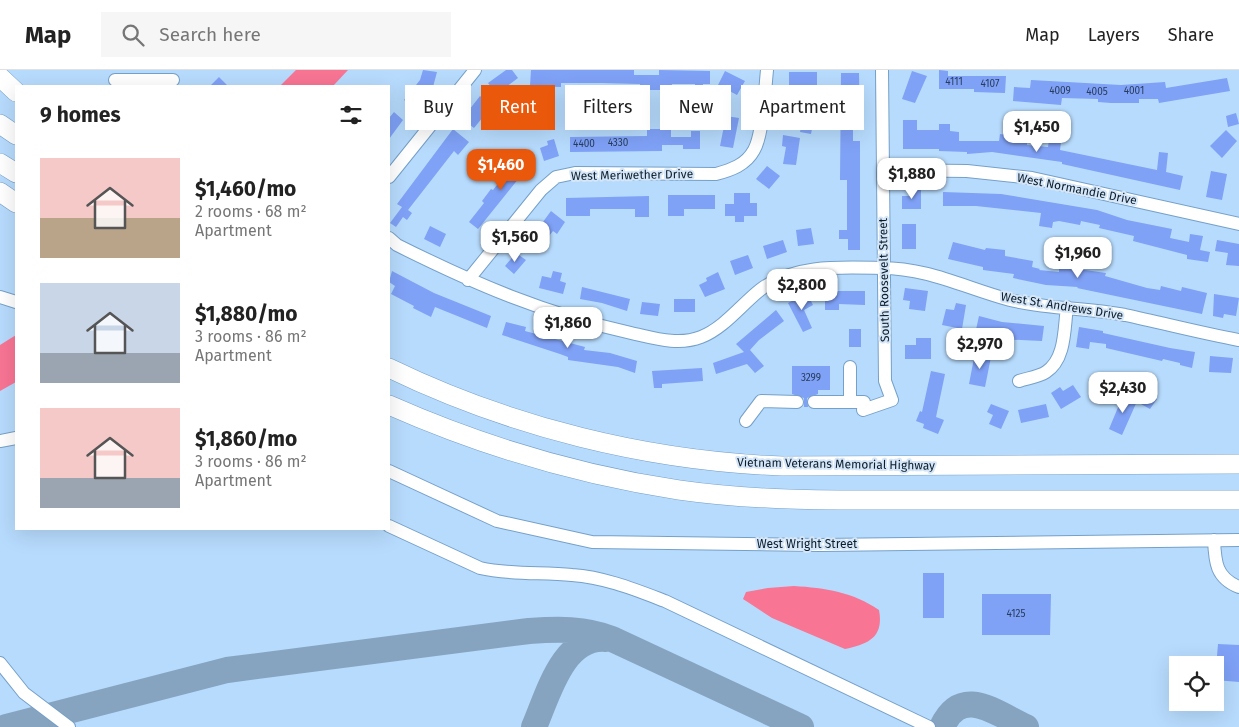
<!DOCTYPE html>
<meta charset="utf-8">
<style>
body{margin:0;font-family:"Fira Sans",sans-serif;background:#f6f6f6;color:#222;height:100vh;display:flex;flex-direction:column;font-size:19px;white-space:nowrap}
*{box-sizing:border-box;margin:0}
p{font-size:16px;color:#767676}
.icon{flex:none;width:28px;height:28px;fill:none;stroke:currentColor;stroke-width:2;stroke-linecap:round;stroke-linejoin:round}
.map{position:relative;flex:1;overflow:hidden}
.panel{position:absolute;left:15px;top:15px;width:375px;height:445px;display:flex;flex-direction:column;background:#fff;border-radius:0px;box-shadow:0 5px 20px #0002}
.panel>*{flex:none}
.banner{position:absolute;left:405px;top:15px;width:475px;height:45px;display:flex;gap:10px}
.tools{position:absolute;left:1169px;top:586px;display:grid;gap:10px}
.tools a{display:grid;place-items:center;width:55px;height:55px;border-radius:0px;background:#fff;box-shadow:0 5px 20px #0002;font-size:25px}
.price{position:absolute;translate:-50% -42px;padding:0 11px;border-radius:10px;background:#fff;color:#222;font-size:16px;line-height:32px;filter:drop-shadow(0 1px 2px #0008)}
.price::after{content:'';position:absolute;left:50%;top:30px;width:15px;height:11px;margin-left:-8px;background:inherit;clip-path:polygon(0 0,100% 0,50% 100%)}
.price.on{background:#ea580c;color:#fff}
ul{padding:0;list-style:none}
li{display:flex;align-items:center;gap:15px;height:125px;padding:0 25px}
li span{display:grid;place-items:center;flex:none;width:140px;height:100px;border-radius:0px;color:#555}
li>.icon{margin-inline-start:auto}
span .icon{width:60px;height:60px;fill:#fffc;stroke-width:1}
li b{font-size:21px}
h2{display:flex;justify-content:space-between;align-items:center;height:60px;padding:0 25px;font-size:21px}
.chip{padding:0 18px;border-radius:0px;background:#fff;box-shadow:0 5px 20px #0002;font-size:18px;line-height:45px}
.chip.on{background:#ea580c;color:#fff}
header{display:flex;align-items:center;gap:30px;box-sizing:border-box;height:70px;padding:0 25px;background:#fff;border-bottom:1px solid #e0e0e0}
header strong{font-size:24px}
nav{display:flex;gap:28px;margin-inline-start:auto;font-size:18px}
.search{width:350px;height:45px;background:#f6f6f6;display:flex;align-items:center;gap:12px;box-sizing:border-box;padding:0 18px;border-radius:0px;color:#767676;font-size:19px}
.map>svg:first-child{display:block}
.water{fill:#f87594}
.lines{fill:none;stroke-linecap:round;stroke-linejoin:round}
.taxiway{stroke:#86a4c0;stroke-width:26}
.building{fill:#7fa1f6}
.minor-casing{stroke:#75a0c8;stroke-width:14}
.highway-casing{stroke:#75a0c8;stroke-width:20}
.minor{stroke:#fff;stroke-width:12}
.highway{stroke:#fff;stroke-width:19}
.labels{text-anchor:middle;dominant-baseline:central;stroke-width:4;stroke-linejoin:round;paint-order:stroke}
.number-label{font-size:10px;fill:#283d5e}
.street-label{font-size:12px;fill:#0b1c2b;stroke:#d4e6f7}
</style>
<header>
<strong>Map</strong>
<div class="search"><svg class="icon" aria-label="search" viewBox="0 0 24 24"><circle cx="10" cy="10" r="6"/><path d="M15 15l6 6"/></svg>Search here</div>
<nav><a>Map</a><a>Layers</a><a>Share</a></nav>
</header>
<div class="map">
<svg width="1239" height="657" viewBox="0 0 1239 657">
<rect width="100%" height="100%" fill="#b7dbfd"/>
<path class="water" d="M 296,0 L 348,0 L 333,16 L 280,16 Z
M 16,265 L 16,312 L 0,321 L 0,275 Z
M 794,516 C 825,518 853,522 879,540 C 884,567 869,574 845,579 L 772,548 L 743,529 L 746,522 L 768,518 Z"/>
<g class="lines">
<path class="taxiway" d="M 6,657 L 227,600 L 529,561 C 557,559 585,558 612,569 L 801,657
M 534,657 C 548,625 563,565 606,569
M 942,657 C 962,614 995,643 1026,657"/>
</g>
<path class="building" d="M 423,0 L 437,2 L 433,17 L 415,39 L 404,30 L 420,10 Z
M 506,0 L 512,0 L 518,8 L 497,24 L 488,13 Z
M 531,0 L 634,0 L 634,5 L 659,5 L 659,0 L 710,1 L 710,14 L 703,14 L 703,19 L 695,19 L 695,14 L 672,14 L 672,20 L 640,20 L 640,14 L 603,13 L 561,13 L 561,17 L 530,16 Z
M 939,0 L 948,1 L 948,6 L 1006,6 L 1005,23 L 974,22 L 974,19 L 939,19 Z
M 725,1 L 745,11 L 737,25 L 718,15 Z
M 912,1 L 927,6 L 915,33 L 902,29 Z
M 789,2 L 817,2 L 817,24 L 808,24 L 808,15 L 789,15 Z
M 841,3 L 859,3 L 860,55 L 853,55 L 853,71 L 860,71 L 860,180 L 848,180 L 848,169 L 839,169 L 839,160 L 847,160 L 847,110 L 840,110 Z
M 219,7 L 228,16 L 210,16 Z
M 1227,8 L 1230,21 L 1159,33 L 1158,29 L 1139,29 L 1139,33 L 1111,33 L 1098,32 L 1098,29 L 1062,28 L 1061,35 L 1013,31 L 1014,17 L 1030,18 L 1031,10 L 1121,15 L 1165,12 L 1166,18 Z
M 480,26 L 492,36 L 474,58 L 462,49 Z
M 780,34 L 795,35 L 793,52 L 778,51 Z
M 394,42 L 403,50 L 389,69 L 389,48 Z
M 1236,43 L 1239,54 L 1228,57 L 1226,46 Z
M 726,46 L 739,48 L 733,78 L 720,76 Z
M 1052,49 L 1064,51 L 1060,80 L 1157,100 L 1159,82 L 1168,83 L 1166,102 L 1183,106 L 1180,120 L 1062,94 L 1062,92 L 992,82 L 967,84 L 967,82 L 939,81 L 939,79 L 903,79 L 903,50 L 917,50 L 917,60 L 939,60 L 939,54 L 950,54 L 950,61 L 959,62 L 959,71 L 999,71 L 1000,64 L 1014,66 L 1013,71 L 1027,73 L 1027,75 L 1048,77 Z
M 802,52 L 813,54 L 811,64 L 800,62 Z
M 453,59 L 469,72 L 458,85 L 454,81 L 408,140 L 412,143 L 407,150 L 403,147 L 396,157 L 390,153 L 402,137 L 397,134 Z
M 647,59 L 671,59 L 671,67 L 691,67 L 691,61 L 700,61 L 700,79 L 683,79 L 683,75 L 662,75 L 662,81 L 570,82 L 570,67 L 647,66 Z
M 1226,60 L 1237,71 L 1222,88 L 1210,76 Z
M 783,65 L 800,68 L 796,95 L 783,94 L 786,77 L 782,76 Z
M 554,69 L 559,86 L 544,91 L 540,78 L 548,75 L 547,71 Z
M 517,84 L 534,97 L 523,111 L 519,108 L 478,159 L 469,152 L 484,133 L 482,131 L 491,119 L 493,120 L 501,110 L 504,112 L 517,95 L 512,91 Z
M 767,96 L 780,106 L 769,119 L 756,109 Z
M 1211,101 L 1227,104 L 1222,130 L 1206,127 Z
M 910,119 L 921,119 L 921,139 L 902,139 L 902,126 L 910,126 Z
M 943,122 L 1001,124 L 1097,140 L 1127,150 L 1172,159 L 1170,168 L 1189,172 L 1190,164 L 1203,166 L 1200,180 L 1210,182 L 1208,192 L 1187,189 L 1187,185 L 1133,171 L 1134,166 L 1099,158 L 1100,155 L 1081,151 L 1080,155 L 1059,151 L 1053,152 L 1052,158 L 1039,156 L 1041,143 L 976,136 L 943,136 Z
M 734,123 L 750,123 L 750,133 L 757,133 L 757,146 L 744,146 L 744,152 L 735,152 L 735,146 L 725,146 L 725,134 L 734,134 Z
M 668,125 L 715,125 L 715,139 L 684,139 L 684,146 L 668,146 Z
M 649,126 L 649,147 L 635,147 L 635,139 L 590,139 L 590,146 L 566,146 L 566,128 Z
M 551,141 L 565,152 L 557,164 L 553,161 L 544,172 L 534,164 Z
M 902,154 L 916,154 L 916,179 L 902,179 Z
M 430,156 L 446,164 L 440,177 L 424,169 Z
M 811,158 L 814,174 L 798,176 L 796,160 Z
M 783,170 L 787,182 L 767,189 L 763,176 Z
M 1217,170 L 1239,174 L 1239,196 L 1226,195 L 1228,183 L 1215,181 Z
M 953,172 L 985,180 L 986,178 L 1005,180 L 1005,186 L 1033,191 L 1032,197 L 1040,199 L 1039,200 L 1059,202 L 1059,198 L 1078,199 L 1106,203 L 1105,206 L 1147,218 L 1160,220 L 1161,216 L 1181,221 L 1182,217 L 1207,223 L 1202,244 L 1077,218 L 1078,217 L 1046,215 L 1013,208 L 1014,204 L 983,200 L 983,197 L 948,189 Z
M 516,183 L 526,190 L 514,204 L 505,196 Z
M 748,185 L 753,198 L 735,205 L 730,191 Z
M 392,201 L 434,223 L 491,246 L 487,258 L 435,237 L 431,247 L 413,238 L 414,236 L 391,224 L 395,216 L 389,212 Z
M 553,201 L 562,203 L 560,211 L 566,213 L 563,224 L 539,218 L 542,206 L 551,208 Z
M 718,202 L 725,219 L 705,227 L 699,215 L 707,211 L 706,208 Z
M 582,217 L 630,229 L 627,241 L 602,233 L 580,229 Z
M 905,218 L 928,221 L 925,241 L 909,239 L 910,231 L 903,230 Z
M 825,221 L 865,221 L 865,235 L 839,234 L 839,240 L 825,240 Z
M 807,223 L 813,235 L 804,240 L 812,258 L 803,262 L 788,233 Z
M 1214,224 L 1239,228 L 1236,246 L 1224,244 L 1223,248 L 1213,246 Z
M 674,229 L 695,229 L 695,242 L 674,242 Z
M 642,232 L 660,234 L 658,246 L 640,244 Z
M 956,233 L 966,235 L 962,259 L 942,255 L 946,239 L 954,240 Z
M 776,240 L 784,251 L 759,270 L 750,280 L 764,296 L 755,303 L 747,294 L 716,304 L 713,293 L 744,282 L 736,274 Z
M 979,246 L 1002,252 L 1044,256 L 1042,271 L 999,269 L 975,264 Z
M 506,252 L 526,257 L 525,261 L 585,277 L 584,280 L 610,283 L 637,291 L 635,303 L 618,297 L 568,290 L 568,287 L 560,284 L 502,265 Z
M 1079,257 L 1103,261 L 1103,263 L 1170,278 L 1195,282 L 1192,298 L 1180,295 L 1180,293 L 1163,289 L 1162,291 L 1106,278 L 1106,274 L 1090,272 L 1089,279 L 1076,277 Z
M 849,259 L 861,259 L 861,277 L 849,277 Z
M 916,268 L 931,268 L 931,289 L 905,289 L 905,275 L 916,275 Z
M 975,283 L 991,287 L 985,317 L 969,314 Z
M 1210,286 L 1233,288 L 1231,303 L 1209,302 Z
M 792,296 L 830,296 L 830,320 L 818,320 L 818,324 L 807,328 L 808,337 L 804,337 L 804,328 L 792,324 Z
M 702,298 L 703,311 L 662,314 L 662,318 L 654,318 L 652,301 Z
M 931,301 L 945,304 L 936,347 L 944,350 L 938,364 L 923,358 L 924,354 L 916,351 L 920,341 L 922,342 Z
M 1073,315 L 1081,327 L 1061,339 L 1051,323 L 1060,317 L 1063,321 Z
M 1146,322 L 1157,329 L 1150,339 L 1139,333 Z
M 1124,323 L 1138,329 L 1122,365 L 1109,359 Z
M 991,334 L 1009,341 L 1001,359 L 989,354 L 993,345 L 987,342 Z
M 1046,334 L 1049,347 L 1021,353 L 1018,340 Z
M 923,503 L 944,503 L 944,548 L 923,548 Z
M 982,524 L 1051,524 L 1050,565 L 982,565 Z
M 1218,574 L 1239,575 L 1239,612 L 1215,610 Z"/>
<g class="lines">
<g class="minor-casing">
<path id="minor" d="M 115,10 L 173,10
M 883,100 L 967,101 L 1032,108 L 1239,154
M 389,107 L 475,0
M 389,168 L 397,175 C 475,214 545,244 631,263 C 654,268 678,276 701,267 C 724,258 741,235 760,220 C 793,194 841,197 881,198 C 929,198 965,218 1010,230 C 1048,239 1087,238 1125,245 C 1163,253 1201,263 1239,270
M 468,210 L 541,120 L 556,107 L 575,103 L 716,104 C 731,100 746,95 754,80 C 763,65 765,19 767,0
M 0,227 L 16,232
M 1019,311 C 1028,308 1038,307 1046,302 C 1066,289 1064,258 1067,237
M 814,332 L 864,332 L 863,340 L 892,330 L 885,311 L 882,0
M 850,332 L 850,297
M 746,351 L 761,331 L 797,332
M 0,371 L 16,368
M 389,401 L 497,451 L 592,472 L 820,475 L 1239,470
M 389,456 L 480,498 C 510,505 542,502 572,505 C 604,507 636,520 665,531 L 929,657
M 1214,470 C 1215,492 1216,508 1239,517
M 0,593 L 24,623 L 69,657"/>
</g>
<g class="highway-casing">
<path id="highway" d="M 0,7 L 16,22
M 0,54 L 16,65
M 0,93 L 16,103
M 0,122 L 16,133
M 389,298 C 511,357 647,391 782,396 L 1239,394
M 389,335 C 482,376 579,405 679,420 C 763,432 847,430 931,430 C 1034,430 1136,430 1239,430"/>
</g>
<use href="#minor" class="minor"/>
<use href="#highway" class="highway"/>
</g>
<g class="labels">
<g class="number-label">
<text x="954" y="12">4111</text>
<text x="990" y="14">4107</text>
<text x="1060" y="21">4009</text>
<text x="1134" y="21">4001</text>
<text x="1097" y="22">4005</text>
<text x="618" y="73">4330</text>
<text x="584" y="74">4400</text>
<text x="811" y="308">3299</text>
<text x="1016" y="544">4125</text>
</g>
<g class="street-label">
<text transform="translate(632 105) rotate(-1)">West Meriwether Drive</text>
<text transform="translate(1077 119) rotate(11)">West Normandie Drive</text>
<text transform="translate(884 210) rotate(-91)">South Roosevelt Street</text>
<text transform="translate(1062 236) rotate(9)">West St. Andrews Drive</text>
<text transform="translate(836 394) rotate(1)">Vietnam Veterans Memorial Highway</text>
<text x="807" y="474">West Wright Street</text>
</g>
</g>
</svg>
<div class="tools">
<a><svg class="icon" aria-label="locate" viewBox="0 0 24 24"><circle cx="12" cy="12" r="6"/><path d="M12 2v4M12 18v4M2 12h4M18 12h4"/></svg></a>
</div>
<b class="price" style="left:1037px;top:83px">$1,450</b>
<b class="price on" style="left:501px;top:121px">$1,460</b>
<b class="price" style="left:912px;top:130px">$1,880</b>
<b class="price" style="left:515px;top:193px">$1,560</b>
<b class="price" style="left:1078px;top:209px">$1,960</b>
<b class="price" style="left:802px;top:241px">$2,800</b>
<b class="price" style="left:568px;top:279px">$1,860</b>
<b class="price" style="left:980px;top:300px">$2,970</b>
<b class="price" style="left:1123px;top:344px">$2,430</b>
<div class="banner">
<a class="chip">Buy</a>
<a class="chip on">Rent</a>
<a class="chip">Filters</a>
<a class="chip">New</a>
<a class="chip">Apartment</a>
</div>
<section class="panel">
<h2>9 homes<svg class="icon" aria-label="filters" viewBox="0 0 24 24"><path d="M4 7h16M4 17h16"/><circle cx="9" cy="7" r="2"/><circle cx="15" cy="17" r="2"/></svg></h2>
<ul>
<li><span style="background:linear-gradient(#f6c9c9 60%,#b9a48a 0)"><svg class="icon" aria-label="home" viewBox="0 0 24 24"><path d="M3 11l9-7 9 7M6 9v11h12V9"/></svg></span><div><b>$1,460/mo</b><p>2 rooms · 68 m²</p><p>Apartment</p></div></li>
<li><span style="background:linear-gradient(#c9d6e8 70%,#9aa5b1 0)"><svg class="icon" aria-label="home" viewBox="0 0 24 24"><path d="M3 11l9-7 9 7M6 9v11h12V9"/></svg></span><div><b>$1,880/mo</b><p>3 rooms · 86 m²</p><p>Apartment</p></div></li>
<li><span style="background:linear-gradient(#f6c9c9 70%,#9aa5b1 0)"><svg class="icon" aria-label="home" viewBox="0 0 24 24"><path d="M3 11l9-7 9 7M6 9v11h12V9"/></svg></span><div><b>$1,860/mo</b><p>3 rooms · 86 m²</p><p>Apartment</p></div></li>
</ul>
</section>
</div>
